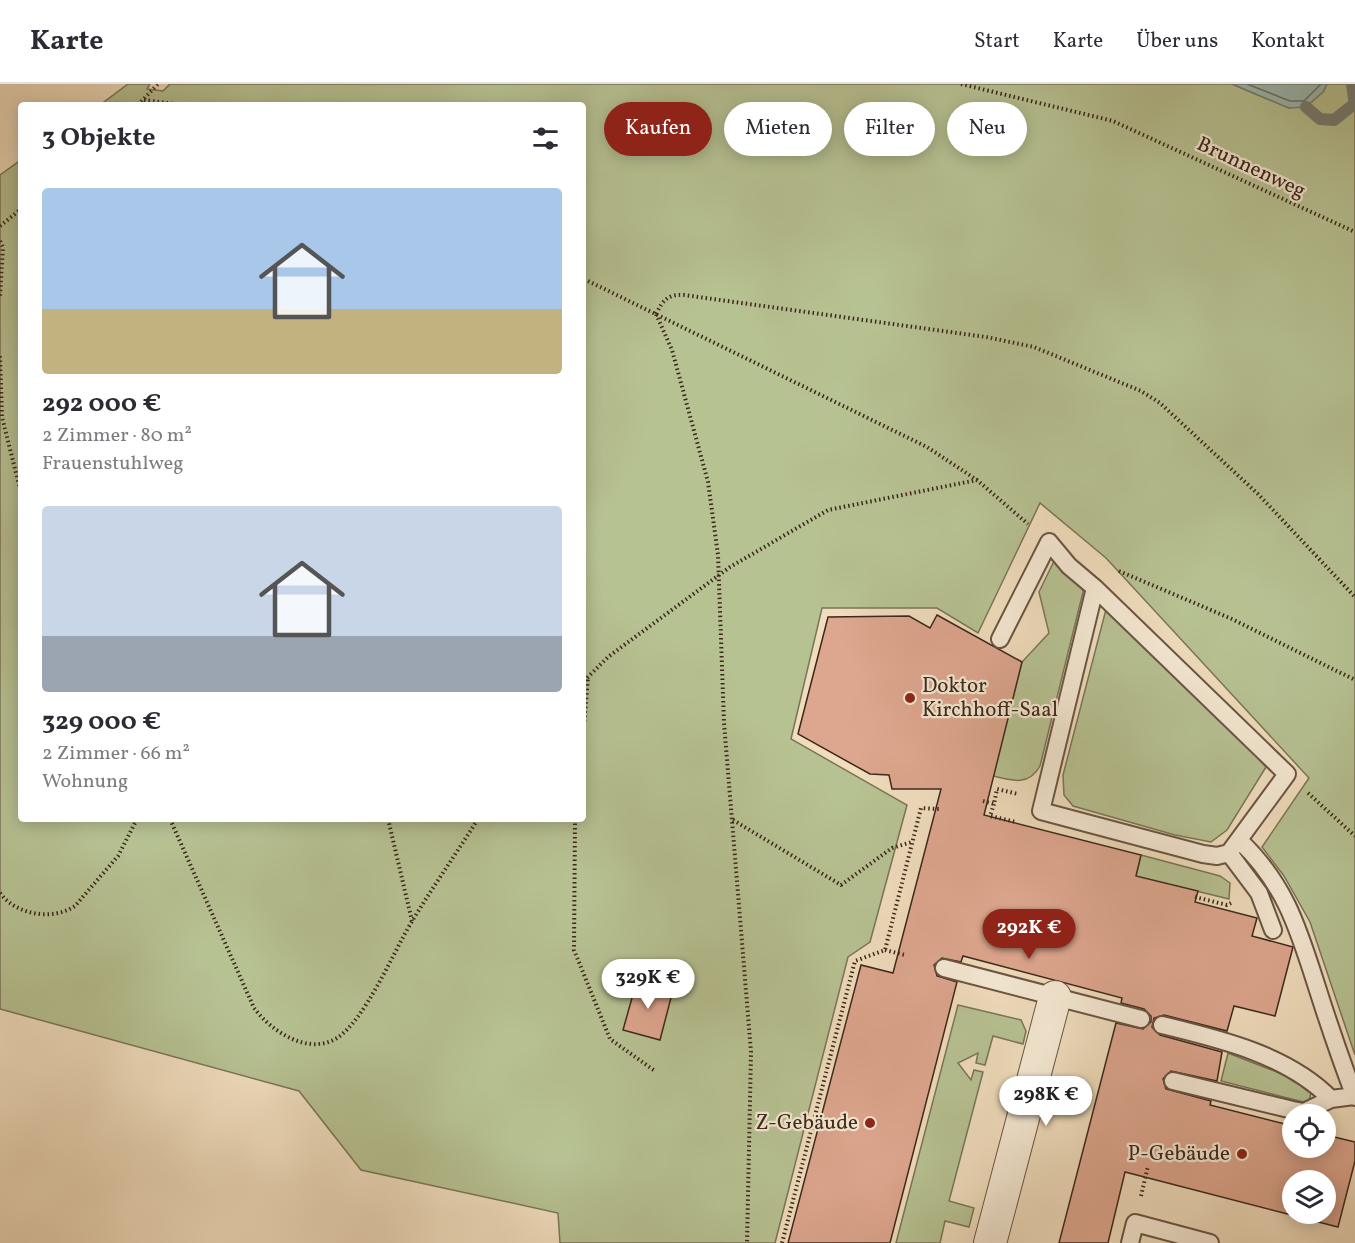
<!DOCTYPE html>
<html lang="de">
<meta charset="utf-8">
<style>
body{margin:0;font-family:Vollkorn,serif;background:#f7f7f7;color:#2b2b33;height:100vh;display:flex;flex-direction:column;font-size:22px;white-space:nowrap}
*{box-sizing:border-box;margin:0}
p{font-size:20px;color:#7c7c81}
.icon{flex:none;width:33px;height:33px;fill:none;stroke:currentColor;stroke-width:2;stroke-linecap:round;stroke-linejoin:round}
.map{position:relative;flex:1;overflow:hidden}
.side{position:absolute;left:18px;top:18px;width:568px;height:720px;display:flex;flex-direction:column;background:#fff;border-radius:6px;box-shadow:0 3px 15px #0003}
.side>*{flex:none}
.hud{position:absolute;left:604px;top:18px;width:570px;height:54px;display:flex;gap:12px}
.tools{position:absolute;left:1282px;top:1020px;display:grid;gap:12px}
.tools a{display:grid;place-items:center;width:54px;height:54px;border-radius:50%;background:#fff;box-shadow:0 3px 15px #0003;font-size:30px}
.price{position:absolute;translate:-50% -51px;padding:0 14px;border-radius:21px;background:#fff;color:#222;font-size:20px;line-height:39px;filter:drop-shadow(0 2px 3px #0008)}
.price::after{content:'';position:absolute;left:50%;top:36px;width:18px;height:14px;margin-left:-9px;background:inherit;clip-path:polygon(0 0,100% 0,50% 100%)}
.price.on{background:#8f2418;color:#fff}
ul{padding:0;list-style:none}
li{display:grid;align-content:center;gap:12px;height:318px;padding:0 24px}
li span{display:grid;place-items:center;height:186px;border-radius:6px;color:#555}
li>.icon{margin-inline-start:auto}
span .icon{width:108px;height:108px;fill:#fffc;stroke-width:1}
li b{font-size:26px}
h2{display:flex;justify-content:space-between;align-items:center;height:72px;padding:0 24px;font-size:26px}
.pill{padding:0 21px;border-radius:27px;background:#fff;box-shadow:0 3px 15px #0003;font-size:21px;line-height:54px}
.pill.on{background:#8f2418;color:#fff}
header{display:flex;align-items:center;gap:36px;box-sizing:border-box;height:84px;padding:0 30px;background:#fff;border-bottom:2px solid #e1e1e2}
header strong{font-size:28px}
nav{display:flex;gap:33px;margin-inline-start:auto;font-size:21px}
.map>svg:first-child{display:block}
.green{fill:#b7c293;stroke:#7a7558;stroke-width:1.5}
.water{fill:#9abbb3;stroke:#758077;stroke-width:1.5}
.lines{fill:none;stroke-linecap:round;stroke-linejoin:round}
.shore{stroke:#6c7268;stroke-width:1.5}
.stream{stroke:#758077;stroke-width:12}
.building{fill:#dda68e;stroke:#3d281c;stroke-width:1.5;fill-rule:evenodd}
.service-casing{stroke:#6a5544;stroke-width:20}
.minor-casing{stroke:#6a5544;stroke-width:34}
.path{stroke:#3d281c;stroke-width:4;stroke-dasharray:1.5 3;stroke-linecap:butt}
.service{stroke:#f5e9d4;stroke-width:16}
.minor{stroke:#f5e9d4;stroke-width:32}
.poi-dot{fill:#8f2418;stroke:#f5e9d4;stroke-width:2}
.labels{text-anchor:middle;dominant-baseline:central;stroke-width:4.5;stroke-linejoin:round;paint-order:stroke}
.street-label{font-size:21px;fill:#3d281c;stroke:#f5e9d4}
.poi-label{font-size:21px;fill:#3d281c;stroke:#f5e9d4;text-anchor:end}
</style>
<header>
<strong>Karte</strong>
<nav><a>Start</a><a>Karte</a><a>Über uns</a><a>Kontakt</a></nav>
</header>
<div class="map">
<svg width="1355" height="1159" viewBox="0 0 1355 1159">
<rect width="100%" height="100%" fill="#f0ddbd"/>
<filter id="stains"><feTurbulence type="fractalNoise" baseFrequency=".00333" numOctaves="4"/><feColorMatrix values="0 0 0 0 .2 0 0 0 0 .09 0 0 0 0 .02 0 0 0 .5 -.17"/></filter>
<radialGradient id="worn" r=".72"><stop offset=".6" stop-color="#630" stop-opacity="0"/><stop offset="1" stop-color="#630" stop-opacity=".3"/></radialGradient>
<path class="green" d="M 128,0 L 150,0 L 147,5 L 163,7 L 170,0 L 1232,0 L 1289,24 L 1323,8 L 1327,0 L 1355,0 L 1355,971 L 1310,838 L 1284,792 L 1262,763 L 1309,694 L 1106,474 L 1040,419 L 978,549 L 937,524 L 822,524 L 791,655 L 907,721 L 870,858 L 848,873 L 775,1159 L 560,1159 L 558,1129 L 361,1086 L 299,1007 L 0,925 L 0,91 L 21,76 L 21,735 L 584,735 L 584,21 L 100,21 Z
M 1055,475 L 1084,504 L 1040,682 C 1029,702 1012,697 993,692 L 1022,578 L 1049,549 L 1039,508 Z
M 1110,510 L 1266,683 L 1227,746 L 1211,758 L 1175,751 L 1073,722 L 1064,711 L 1063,691 Z
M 1141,771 L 1220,792 L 1230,799 L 1229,815 L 1176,802 L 1133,802 Z
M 958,921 L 1021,936 L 1026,947 L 1023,960 L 993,952 L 985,981 L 976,979 L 978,969 L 958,979 L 971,996 L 974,986 L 983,988 L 949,1117 L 974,1124 L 969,1143 L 945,1137 L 940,1159 L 896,1159 Z
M 1228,969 L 1295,995 L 1311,1009 L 1309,1017 L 1303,1018 L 1221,997 Z"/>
<path class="water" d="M 1232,0 L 1327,0 L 1323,8 L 1306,23 L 1289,24 Z"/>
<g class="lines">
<path class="shore" d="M 1247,0 L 1290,17 L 1304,17 L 1321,0"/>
<path class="stream" d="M 1352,0 L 1355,22
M 1306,23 L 1320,35 L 1334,36 L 1353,21"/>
</g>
<path class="building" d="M 937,531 L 1022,578 L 984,731 L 1141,771 L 1136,792 L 1198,807 L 1195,818 L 1257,834 L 1252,852 L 1293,863 L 1275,932 L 1234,922 L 1227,947 L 1164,931 L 1154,934 L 1152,943 L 1160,951 L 1222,968 L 1217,997 L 1171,987 L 1163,995 L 1166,1005 L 1211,1017 L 1210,1021 L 1293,1042 L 1293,1064 L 1326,1064 L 1326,1051 L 1355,1058 L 1355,1077 L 1338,1143 L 1125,1088 L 1108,1159 L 1059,1159 L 1116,939 L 1143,945 L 1151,938 L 1151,932 L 1144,925 L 1121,919 L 1122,914 L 963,872 L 961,878 L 942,874 L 934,881 L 937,892 L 957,898 L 890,1159 L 788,1159 L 861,881 L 893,889 L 941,705 L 892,705 L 889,691 L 870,690 L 798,650 L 828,533 L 909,532 L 930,544 ZM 1293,1096 L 1326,1096 L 1326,1130 L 1293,1130 Z
M 637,896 L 673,906 L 660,956 L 623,946 Z"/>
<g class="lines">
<g class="service-casing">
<path id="service" d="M 1000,555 L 1049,458 L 1069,482 L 1095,504 L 1287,690 L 1229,769 L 1217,772 L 1203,770 L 1041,727 L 1095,504
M 1240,757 C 1285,800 1298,844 1316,900 C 1328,938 1341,976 1355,1013
M 1229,769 L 1259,809 L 1273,846
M 944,884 L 1141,935
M 1162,941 C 1220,955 1288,971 1331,1015 L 1355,1012
M 1173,997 L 1293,1026 L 1304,1028 L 1331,1015
M 1130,1159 L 1135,1139 L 1210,1159"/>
</g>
<g class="minor-casing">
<path id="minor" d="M 990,1159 L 1055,913"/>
</g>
<path class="path" d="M 961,0 L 1113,37 L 1355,148
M 144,16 L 183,21
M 138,21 L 158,0
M 0,142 L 21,125
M 0,157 L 3,163 L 0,212
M 584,195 L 927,363 L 977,396 L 1028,440
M 656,230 L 672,266 L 708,398 L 718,471 L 724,639 L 751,968 L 747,1159
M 656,230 C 663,216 668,210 684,211 L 986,253 L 1034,263 L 1141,307 L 1160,319 L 1258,410 L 1355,513
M 0,272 L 2,333 L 21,409
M 1119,487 L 1232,535 L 1355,596
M 584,597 L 608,573 L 730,483 L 828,426 L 977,396
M 584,642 L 588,593
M 1308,709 L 1355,752
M 983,717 L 994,720 L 997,705 L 1018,710
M 994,720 L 990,732 L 1016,738
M 170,735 L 254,924 C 271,947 308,972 337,954 C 365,936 393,869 411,839 C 432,804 456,770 478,735
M 388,735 L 412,837
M 575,735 L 574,866 L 610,955 L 655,987
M 733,736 L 841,801 L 892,764 L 912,758
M 0,809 C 16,831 53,837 75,822 L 118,772 L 137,735
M 1195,813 L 1227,821 L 1233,818
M 885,866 L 905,871
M 1141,1112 L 1148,1082
M 782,1159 L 855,877 L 885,866 L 921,724 L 939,725"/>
<use href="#service" class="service"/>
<use href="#minor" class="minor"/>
</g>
<g class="poi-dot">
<circle cx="910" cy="614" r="6"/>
<circle cx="870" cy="1039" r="6"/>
<circle cx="1242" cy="1070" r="6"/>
</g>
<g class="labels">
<g class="street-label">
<text transform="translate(1251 84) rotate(25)">Brunnenweg</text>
</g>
<g class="poi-label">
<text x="922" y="602" text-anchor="start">Doktor<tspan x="922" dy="24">Kirchhoff-Saal</tspan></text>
<text x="858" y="1039">Z-Gebäude</text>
<text x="1230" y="1070">P-Gebäude</text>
</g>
</g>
<rect width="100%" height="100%" filter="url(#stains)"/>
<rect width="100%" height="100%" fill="url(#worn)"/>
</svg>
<div class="tools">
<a><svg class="icon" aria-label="locate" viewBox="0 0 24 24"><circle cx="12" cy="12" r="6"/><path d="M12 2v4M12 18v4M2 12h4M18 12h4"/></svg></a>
<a><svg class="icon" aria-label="layers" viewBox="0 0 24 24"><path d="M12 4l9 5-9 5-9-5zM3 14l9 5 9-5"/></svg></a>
</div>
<b class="price on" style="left:1029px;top:876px">292K €</b>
<b class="price" style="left:648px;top:926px">329K €</b>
<b class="price" style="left:1046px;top:1043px">298K €</b>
<div class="hud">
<a class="pill on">Kaufen</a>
<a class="pill">Mieten</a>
<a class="pill">Filter</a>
<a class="pill">Neu</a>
</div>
<section class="side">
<h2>3 Objekte<svg class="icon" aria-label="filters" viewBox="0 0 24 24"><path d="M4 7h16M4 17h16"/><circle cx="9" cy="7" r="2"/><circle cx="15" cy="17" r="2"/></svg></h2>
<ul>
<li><span style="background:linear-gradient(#a9c7e8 65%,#c2b280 0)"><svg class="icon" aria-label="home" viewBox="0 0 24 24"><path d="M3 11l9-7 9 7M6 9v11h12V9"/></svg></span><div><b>292 000 €</b><p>2 Zimmer · 80 m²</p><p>Frauenstuhlweg</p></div></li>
<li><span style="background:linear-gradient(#c9d6e8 70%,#9aa5b1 0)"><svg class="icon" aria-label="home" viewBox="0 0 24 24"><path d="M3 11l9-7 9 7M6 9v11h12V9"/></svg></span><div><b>329 000 €</b><p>2 Zimmer · 66 m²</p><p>Wohnung</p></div></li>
</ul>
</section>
</div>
